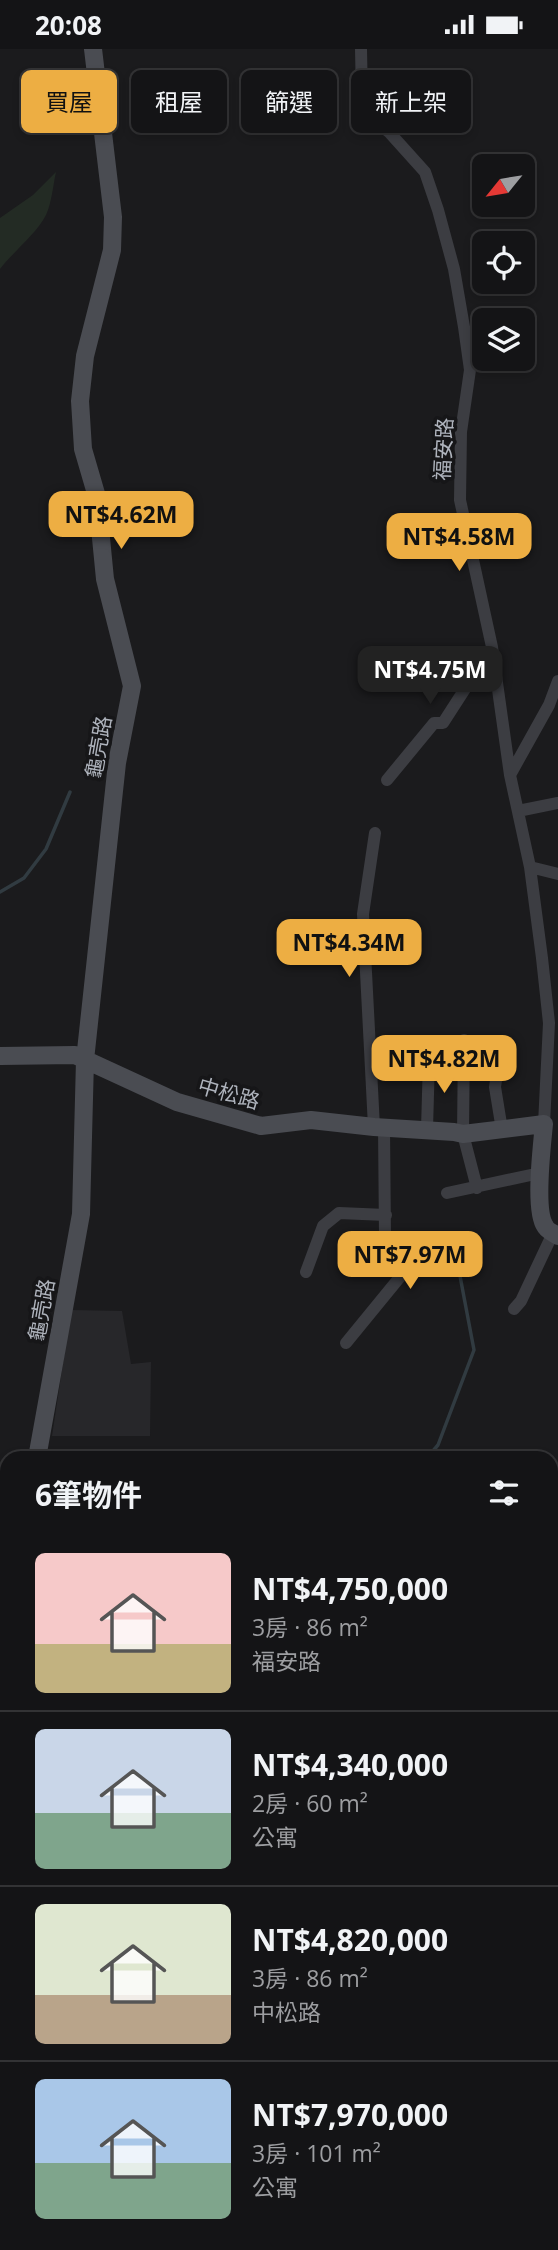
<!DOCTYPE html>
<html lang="zh-TW">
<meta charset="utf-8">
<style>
body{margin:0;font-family:"Open Sans","Noto Sans TC",sans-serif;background:#212123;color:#f1f3f6;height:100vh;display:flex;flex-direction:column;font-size:26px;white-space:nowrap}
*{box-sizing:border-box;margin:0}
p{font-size:23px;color:#9d9ea1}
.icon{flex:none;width:38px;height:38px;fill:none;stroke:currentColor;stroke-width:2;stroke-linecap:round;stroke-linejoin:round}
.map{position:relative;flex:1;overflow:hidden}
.details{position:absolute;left:0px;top:1402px;width:558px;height:800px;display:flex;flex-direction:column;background:#141416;border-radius:21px 21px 0 0;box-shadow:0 4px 10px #0003,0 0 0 2px #333335}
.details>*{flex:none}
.top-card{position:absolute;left:21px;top:21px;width:516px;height:63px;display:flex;gap:14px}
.needle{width:46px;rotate:240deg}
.controls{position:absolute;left:472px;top:105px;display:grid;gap:14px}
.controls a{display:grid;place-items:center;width:63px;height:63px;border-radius:10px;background:#141416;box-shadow:0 4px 10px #0003,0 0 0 2px #333335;font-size:35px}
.price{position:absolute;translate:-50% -60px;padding:0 16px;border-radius:14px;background:#edae43;color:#111;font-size:23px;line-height:46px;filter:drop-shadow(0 2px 4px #0008)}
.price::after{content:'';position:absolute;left:50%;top:42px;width:21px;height:16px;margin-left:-10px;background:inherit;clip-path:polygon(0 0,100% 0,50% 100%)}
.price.on{background:#222;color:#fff}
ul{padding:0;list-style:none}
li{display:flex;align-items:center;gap:21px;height:175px;padding:0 35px}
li+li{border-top:2px solid #333335}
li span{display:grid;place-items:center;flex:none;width:196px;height:140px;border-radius:10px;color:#555}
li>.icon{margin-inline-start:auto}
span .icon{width:84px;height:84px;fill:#fffc;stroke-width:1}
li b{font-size:30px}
h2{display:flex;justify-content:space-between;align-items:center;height:84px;padding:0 35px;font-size:30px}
.chip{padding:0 24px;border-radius:10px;background:#141416;box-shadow:0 4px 10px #0003,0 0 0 2px #333335;font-size:24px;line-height:63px}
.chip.on{background:#edae43;color:#111}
.status{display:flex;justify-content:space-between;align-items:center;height:49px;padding:0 35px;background:#141416;direction:ltr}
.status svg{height:19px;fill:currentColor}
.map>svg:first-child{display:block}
.built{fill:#27272a}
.green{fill:#232b24}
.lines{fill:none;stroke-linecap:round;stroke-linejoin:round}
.stream{stroke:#313b41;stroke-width:3.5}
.street{stroke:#3c3d42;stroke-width:12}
.secondary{stroke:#4a4c52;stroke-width:18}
.labels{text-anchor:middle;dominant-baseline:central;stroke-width:7;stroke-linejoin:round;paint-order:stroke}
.street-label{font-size:21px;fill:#aeb3bc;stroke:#161618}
</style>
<div class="status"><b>20:08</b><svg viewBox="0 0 49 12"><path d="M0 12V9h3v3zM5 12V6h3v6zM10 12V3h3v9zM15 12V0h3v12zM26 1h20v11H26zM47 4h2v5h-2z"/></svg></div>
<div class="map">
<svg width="558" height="2201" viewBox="0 0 558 2201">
<rect width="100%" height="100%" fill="#1b1b1d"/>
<path class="built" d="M 71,1261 L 122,1262 L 131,1315 L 151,1313 L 150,1387 L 52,1387 Z"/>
<path class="green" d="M 56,123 C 53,136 52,153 46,166 C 37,184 13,203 0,220 L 0,169 L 33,146 Z"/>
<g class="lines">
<path class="stream" d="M 0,843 L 24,829 L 46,800 L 70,743
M 427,1409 L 438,1396 L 474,1301 L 460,1227
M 551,2118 L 558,2111
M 0,2196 L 7,2186
M 297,2201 L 307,2194"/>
<path class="street" d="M 361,0 L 362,50 L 374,71 L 389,83 L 425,123 L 438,161 L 454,220 L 464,278 L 470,321 L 461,383 L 460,451 L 492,598 L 510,726 L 530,818 L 542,909 L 549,974 L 544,1075
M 510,726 L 549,656 L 558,632
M 387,731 L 434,674 L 443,674 L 492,598
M 518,762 L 558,754
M 530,818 L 558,825
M 464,991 L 463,1085 L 477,1139
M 500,1004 L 495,1038 L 502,1081
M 374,1078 L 363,865 L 375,784
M 427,1080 L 429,1010
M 447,1144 L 540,1124
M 306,1223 L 323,1177 L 339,1164 L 386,1166
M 514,1260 L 521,1252 L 553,1184
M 346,1294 L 400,1228 L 385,1188 L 384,1078
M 551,1978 L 558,1974"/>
<path class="secondary" d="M 0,1007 L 75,1006 L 177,1053 L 261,1077 L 311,1071 L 374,1078 L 454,1083 L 463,1085 L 544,1075 C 542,1096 534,1161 545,1177 C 547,1182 554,1184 558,1187
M 37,1409 L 81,1165 L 85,1011 L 117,714 L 132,637 L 105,530 L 97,448 L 83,400 L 80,352 L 85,307 L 112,201 L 113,168 L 93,0
M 7,1683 L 7,1707
M 35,2201 L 38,2194"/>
</g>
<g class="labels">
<g class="street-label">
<text transform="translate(443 400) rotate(-87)">福安路</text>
<text transform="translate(98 698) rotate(-80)">龜壳路</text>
<text transform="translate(229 1044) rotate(16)">中松路</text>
<text transform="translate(41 1261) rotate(-80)">龜壳路</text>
</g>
</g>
</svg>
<div class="controls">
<a><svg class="needle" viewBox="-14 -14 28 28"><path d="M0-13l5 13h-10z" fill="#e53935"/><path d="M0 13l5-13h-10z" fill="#9d9ea1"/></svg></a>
<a><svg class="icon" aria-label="locate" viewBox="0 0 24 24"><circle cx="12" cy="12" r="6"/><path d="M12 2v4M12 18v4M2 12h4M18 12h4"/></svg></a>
<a><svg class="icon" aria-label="layers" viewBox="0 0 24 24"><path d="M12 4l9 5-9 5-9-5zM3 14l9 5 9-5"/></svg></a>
</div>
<b class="price" style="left:121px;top:502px">NT$4.62M</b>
<b class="price" style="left:459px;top:524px">NT$4.58M</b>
<b class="price on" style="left:430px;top:657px">NT$4.75M</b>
<b class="price" style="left:349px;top:930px">NT$4.34M</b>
<b class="price" style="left:444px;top:1046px">NT$4.82M</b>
<b class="price" style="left:410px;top:1242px">NT$7.97M</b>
<div class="top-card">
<a class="chip on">買屋</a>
<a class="chip">租屋</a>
<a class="chip">篩選</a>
<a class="chip">新上架</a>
</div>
<section class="details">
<h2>6筆物件<svg class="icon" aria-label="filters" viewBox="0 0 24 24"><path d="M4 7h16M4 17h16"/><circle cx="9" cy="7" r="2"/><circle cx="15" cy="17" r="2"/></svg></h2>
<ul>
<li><span style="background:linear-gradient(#f6c9c9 65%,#c2b280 0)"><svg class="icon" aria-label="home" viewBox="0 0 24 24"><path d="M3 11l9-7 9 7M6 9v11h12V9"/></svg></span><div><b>NT$4,750,000</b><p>3房 · 86 m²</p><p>福安路</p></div></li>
<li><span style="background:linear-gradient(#c9d6e8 60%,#7fa58c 0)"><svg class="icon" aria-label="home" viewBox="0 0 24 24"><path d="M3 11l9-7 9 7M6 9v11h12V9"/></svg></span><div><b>NT$4,340,000</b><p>2房 · 60 m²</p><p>公寓</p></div></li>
<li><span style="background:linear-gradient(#dfe7d0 65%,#b9a48a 0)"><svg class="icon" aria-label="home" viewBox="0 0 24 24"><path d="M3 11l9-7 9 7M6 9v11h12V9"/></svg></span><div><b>NT$4,820,000</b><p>3房 · 86 m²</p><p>中松路</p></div></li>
<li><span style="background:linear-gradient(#a9c7e8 60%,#7fa58c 0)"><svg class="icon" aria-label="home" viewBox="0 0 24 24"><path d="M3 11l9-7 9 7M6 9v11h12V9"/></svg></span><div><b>NT$7,970,000</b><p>3房 · 101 m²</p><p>公寓</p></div></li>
</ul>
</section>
</div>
